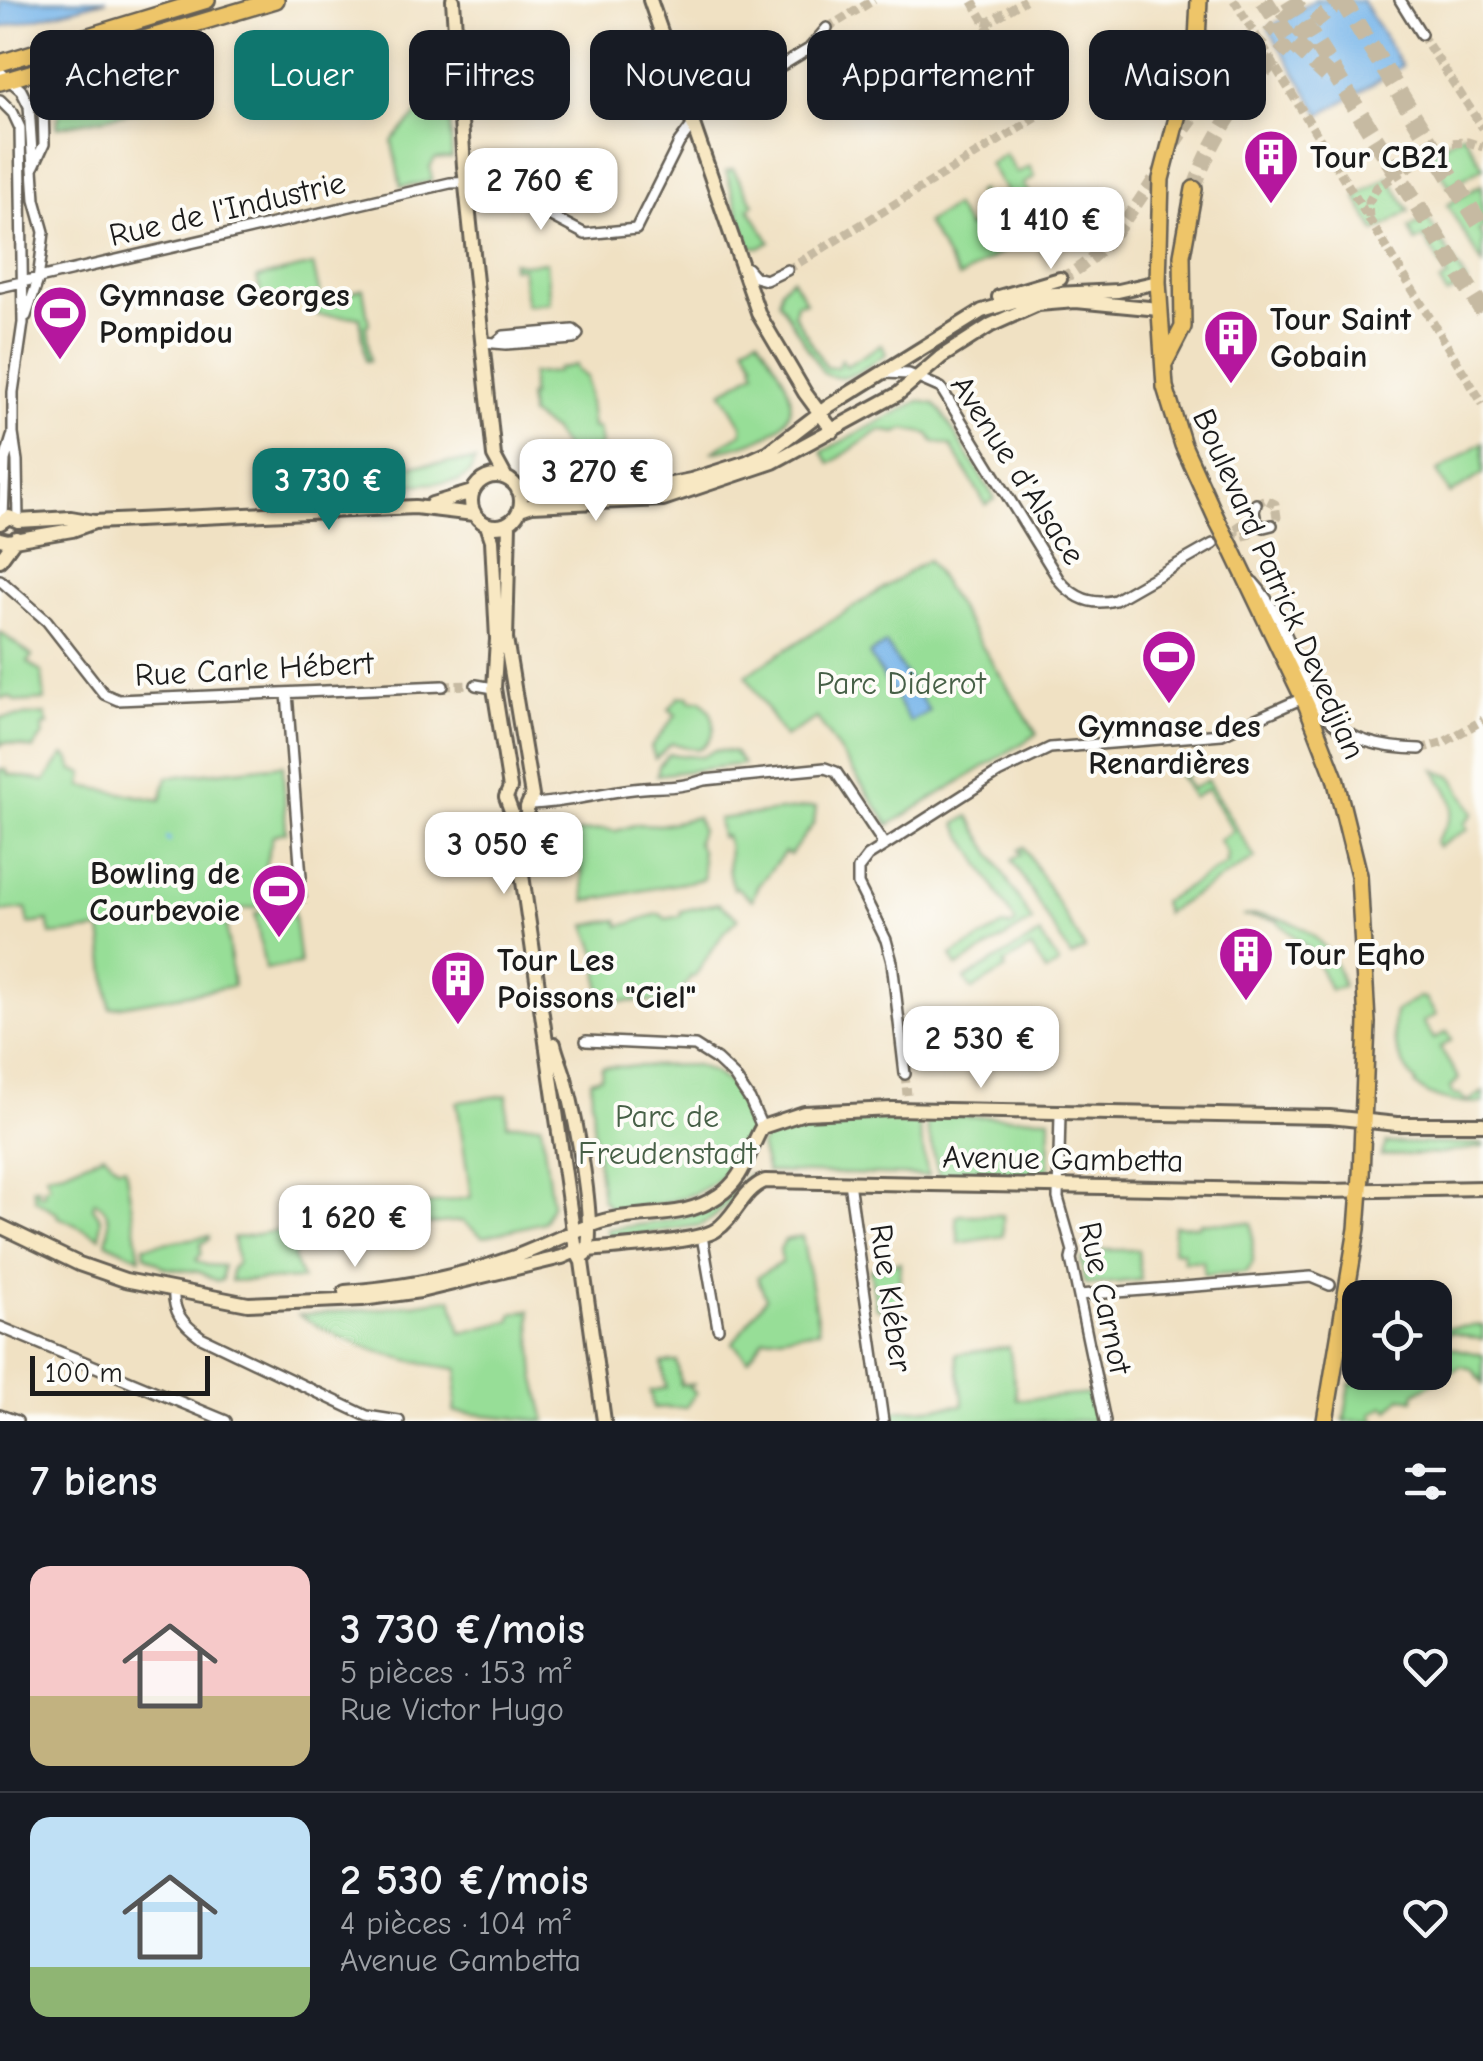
<!DOCTYPE html>
<html lang="fr">
<meta charset="utf-8">
<style>
body{margin:0;font-family:"Comic Neue",sans-serif;background:#20242c;color:#f1f3f6;height:100vh;display:flex;flex-direction:column;font-size:38px;white-space:nowrap}
*{box-sizing:border-box;margin:0}
p{font-size:32px;color:#9ea1a6}
.icon{flex:none;width:55px;height:55px;fill:none;stroke:currentColor;stroke-width:2;stroke-linecap:round;stroke-linejoin:round}
.map{position:relative;height:1421px;overflow:hidden}
.drawer{display:flex;flex-direction:column;background:#171b24;flex:1}
.drawer>*{flex:none}
.top-card{position:absolute;left:30px;top:30px;width:1425px;height:90px;display:flex;gap:20px}
.fabs{position:absolute;left:1342px;top:1280px;display:grid;gap:20px}
.fabs a{display:grid;place-items:center;width:110px;height:110px;border-radius:20px;background:#171b24;box-shadow:0 5px 15px #0003;font-size:50px}
.scale{position:absolute;left:30px;bottom:25px;width:180px;box-sizing:border-box;padding-left:10px;border:5px solid #1c1c1c;border-top:0;font-size:28px;line-height:35px;white-space:nowrap;color:#1c1c1c;-webkit-text-stroke:8px #fdfcf7;paint-order:stroke}
.price{position:absolute;translate:-50% -85px;padding:0 22px;border-radius:20px;background:#fff;color:#222;font-size:32px;line-height:65px;filter:drop-shadow(0 2px 5px #0008)}
.price::after{content:'';position:absolute;left:50%;top:60px;width:30px;height:22px;margin-left:-15px;background:inherit;clip-path:polygon(0 0,100% 0,50% 100%)}
.price.on{background:#0f766e;color:#fff}
ul{padding:0;list-style:none}
li{display:flex;align-items:center;gap:30px;height:250px;padding:0 30px}
li+li{border-top:2px solid #363941}
li span{display:grid;place-items:center;flex:none;width:280px;height:200px;border-radius:20px;color:#555}
li>.icon{margin-inline-start:auto}
span .icon{width:120px;height:120px;fill:#fffc;stroke-width:1}
li b{font-size:42px}
h2{display:flex;justify-content:space-between;align-items:center;height:120px;padding:0 30px;font-size:42px}
.chip{padding:0 35px;border-radius:20px;background:#171b24;box-shadow:0 5px 15px #0003;font-size:35px;line-height:90px}
.chip.on{background:#0f766e;color:#fff}
.map>svg:first-child{display:block}
.green{fill:#97de97;stroke:#5a7d5a;stroke-width:2.5}
.water{fill:#77b5ea;stroke:#4a6883;stroke-width:2.5}
.lines{fill:none;stroke-linecap:round;stroke-linejoin:round}
.stream{stroke:#77b5ea;stroke-width:4}
.street-tunnel{stroke:#c6baa2;stroke-width:9;stroke-dasharray:9 4.5;stroke-linecap:butt}
.secondary-tunnel{stroke:#c6baa2;stroke-width:12;stroke-dasharray:12 6;stroke-linecap:butt}
.primary-tunnel{stroke:#c6baa2;stroke-width:15;stroke-dasharray:15 8;stroke-linecap:butt}
.highway-tunnel{stroke:#c6baa2;stroke-width:18;stroke-dasharray:18 9;stroke-linecap:butt}
.street-casing{stroke:#666156;stroke-width:14}
.secondary-casing{stroke:#666156;stroke-width:18}
.primary-casing{stroke:#666156;stroke-width:20}
.street{stroke:#fff;stroke-width:9}
.secondary{stroke:#f8e8c3;stroke-width:12}
.primary{stroke:#eec569;stroke-width:15}
.primary-bridge-casing{stroke:#666156;stroke-width:20;stroke-linecap:butt}
.primary-bridge{stroke:#eec569;stroke-width:15}
.labels{text-anchor:middle;dominant-baseline:central;stroke-width:8;stroke-linejoin:round;paint-order:stroke}
.poi-label{font-size:32px;font-weight:bold;fill:#1c1c1c;stroke:#fdfcf7;text-anchor:start}
.street-label{font-size:32px;fill:#1c1c1c;stroke:#fdfcf7}
.park-label{font-size:32px;fill:#476047;stroke:#fdfcf7}
</style>
<div class="map">
<svg width="1483" height="1421" viewBox="0 0 1483 1421">
<rect width="100%" height="100%" fill="#fdfcf7"/>
<filter id="ink" filterUnits="userSpaceOnUse"><feTurbulence type="fractalNoise" baseFrequency=".01" numOctaves="2"/><feDisplacementMap in="SourceGraphic" scale="20" xChannelSelector="R" yChannelSelector="G"/><feConvolveMatrix kernelMatrix="1 2 1 2 8 2 1 2 1" color-interpolation-filters="sRGB"/></filter>
<filter id="wash" filterUnits="userSpaceOnUse"><feTurbulence type="fractalNoise" baseFrequency=".0048" numOctaves="4" result="noise"/><feDisplacementMap in="SourceGraphic" scale="40" xChannelSelector="R" yChannelSelector="G"/><feGaussianBlur stdDeviation="2.25" result="paint"/><feColorMatrix in="noise" values="0 0 0 0 0 0 0 0 0 0 0 0 0 0 0 0 0 1.4 0 .05"/><feComposite in="paint" operator="in"/></filter>
<g filter="url(#wash)">
<rect width="100%" height="100%" fill="#f0e1c3"/>
<path class="green" d="M 187,54 L 191,75 L 168,81 L 170,105 L 57,127 L 61,102 L 82,79 Z
M 431,100 L 449,100 L 452,158 L 435,159 L 430,167 L 432,181 L 401,187 L 392,141 Z
M 1463,133 L 1483,167 L 1450,187 L 1429,153 Z
M 1005,154 L 1017,173 L 1029,166 L 1035,177 L 1023,184 L 1059,243 L 1043,252 L 989,164 Z
M 733,169 L 754,204 L 749,208 L 770,242 L 761,247 L 750,247 C 741,222 734,196 726,171 Z
M 1389,177 L 1409,211 L 1376,232 L 1356,197 Z
M 1481,185 L 1483,228 L 1479,231 L 1483,238 L 1483,265 L 1447,205 Z
M 980,190 L 1013,245 L 959,278 L 926,223 L 954,206 L 968,228 L 989,215 L 976,193 Z
M 1427,217 L 1467,283 L 1447,295 L 1440,283 L 1448,277 L 1424,237 L 1415,242 L 1409,228 Z
M 512,262 L 523,264 L 546,262 L 550,303 L 526,305 L 522,268 L 512,268 Z
M 313,265 L 321,299 L 363,289 L 369,324 L 366,325 L 370,361 L 366,361 L 360,317 L 318,315 L 314,300 L 261,297 L 257,278 Z
M 792,278 L 806,302 L 796,303 L 794,314 L 826,367 L 837,368 L 841,359 L 846,366 L 882,344 L 886,354 C 866,367 847,386 823,373 L 779,301 L 781,288 Z
M 758,337 C 768,354 784,373 789,392 C 802,434 740,447 711,452 L 742,433 L 742,425 L 722,392 L 756,371 L 753,365 L 755,363 L 745,345 Z
M 576,365 L 577,370 L 586,377 L 592,428 L 598,428 L 601,444 L 595,451 L 567,452 L 553,431 L 530,415 L 528,396 L 531,396 L 531,374 L 557,372 L 557,369 Z
M 919,401 L 934,404 L 941,411 L 995,499 L 986,505 L 951,446 L 934,442 L 929,434 L 905,429 L 896,433 L 880,430 L 830,464 L 822,452 Z
M 1483,442 L 1483,474 L 1450,494 L 1437,472 Z
M 475,461 L 469,474 L 459,481 L 328,492 L 327,471 Z
M 928,560 L 1037,734 L 889,825 L 817,718 L 784,737 L 746,675 Z
M 0,632 L 32,656 L 28,662 L 42,673 L 45,700 L 16,702 L 10,697 L 0,698 Z
M 689,696 L 690,701 L 701,700 C 719,718 719,737 697,750 L 672,743 L 655,759 L 651,747 L 676,715 L 669,709 L 679,697 Z
M 45,714 L 48,725 L 42,726 L 43,735 L 33,749 L 4,742 L 0,746 L 0,718 Z
M 715,750 L 734,752 L 743,764 L 657,775 L 659,766 L 669,754 L 701,757 Z
M 64,755 L 69,758 L 73,770 L 84,773 L 82,786 L 161,800 L 167,777 L 283,765 L 286,832 L 273,835 L 263,874 L 266,885 L 274,885 L 277,904 L 225,912 L 233,986 L 110,1008 L 101,930 L 51,935 L 48,921 L 29,924 L 26,909 L 0,912 L 0,769 L 7,770 L 7,774 L 45,781 Z
M 1192,764 L 1195,770 L 1184,777 L 1192,789 L 1207,780 L 1255,858 L 1165,913 L 1162,902 L 1228,863 L 1225,859 L 1228,856 L 1219,840 L 1233,831 L 1207,789 L 1193,798 L 1178,773 Z
M 1435,770 L 1453,777 L 1474,813 L 1465,823 L 1468,829 L 1438,847 L 1435,842 C 1460,807 1456,804 1435,770 Z
M 811,807 L 816,807 L 814,823 L 790,855 L 785,852 L 757,887 L 752,900 L 736,887 L 734,889 C 723,869 733,853 726,836 L 721,837 L 718,819 Z
M 969,816 L 1032,921 L 957,967 L 951,956 L 1003,926 L 1010,927 L 1016,923 L 956,824 Z
M 697,817 L 701,830 L 697,842 L 701,850 L 704,879 L 586,901 L 576,833 L 604,829 L 616,831 L 637,824 L 660,825 Z
M 1024,847 L 1085,949 L 1071,957 L 1012,860 L 1022,854 L 1019,850 Z
M 718,903 L 738,918 L 722,935 L 694,977 L 691,976 L 675,1002 L 601,1001 L 597,953 L 586,925 L 618,920 L 620,926 C 636,923 642,917 660,914 L 666,919 L 680,916 L 681,911 Z
M 293,908 L 300,964 L 265,969 L 255,913 Z
M 1259,915 C 1302,918 1334,945 1343,987 L 1330,990 L 1313,953 L 1276,920 L 1242,916 Z
M 1040,934 L 1059,964 L 1046,972 L 1031,948 L 1004,964 L 1006,969 L 972,990 L 965,979 Z
M 1419,997 L 1426,999 L 1436,1015 L 1423,1022 L 1434,1039 L 1447,1032 L 1452,1040 L 1440,1048 L 1459,1079 L 1450,1088 L 1455,1096 L 1459,1094 L 1467,1102 L 1483,1092 L 1483,1103 C 1457,1103 1436,1102 1415,1085 L 1416,1083 C 1399,1062 1389,1039 1395,1012 Z
M 696,1065 C 737,1080 736,1095 759,1128 C 724,1195 682,1202 613,1211 L 602,1199 L 593,1124 L 591,1080 L 601,1077 L 602,1067 Z
M 507,1095 L 507,1124 L 541,1124 L 552,1203 L 544,1222 L 483,1237 L 462,1221 L 419,1225 L 413,1207 L 471,1197 L 457,1102 Z
M 924,1115 L 1050,1118 L 1049,1178 L 939,1177 Z
M 917,1116 L 928,1176 L 767,1172 L 760,1146 L 768,1132 C 819,1114 865,1124 917,1116 Z
M 1386,1143 L 1483,1144 L 1483,1147 L 1438,1154 L 1381,1156 Z
M 104,1154 L 117,1167 L 125,1167 L 140,1258 L 106,1242 C 110,1226 112,1210 95,1201 L 93,1207 L 101,1219 L 100,1237 L 57,1216 L 58,1213 L 35,1200 L 33,1188 L 38,1188 L 39,1195 L 44,1195 L 44,1187 L 50,1186 L 46,1174 L 64,1171 Z
M 748,1174 L 753,1178 L 714,1217 L 701,1225 L 609,1239 L 607,1229 C 662,1221 713,1222 748,1174 Z
M 959,1215 L 1003,1215 L 1003,1236 L 959,1243 L 956,1217 Z
M 1200,1222 L 1252,1223 L 1253,1262 L 1247,1272 L 1204,1275 L 1203,1261 L 1183,1261 L 1183,1252 L 1173,1251 L 1174,1225 L 1199,1226 Z
M 313,1225 L 312,1240 L 299,1248 L 293,1257 L 302,1279 L 231,1281 L 231,1270 L 237,1262 L 233,1238 Z
M 209,1236 L 209,1239 L 201,1244 L 201,1254 L 196,1260 L 206,1265 L 223,1266 L 222,1280 L 217,1281 L 199,1272 L 166,1268 L 145,1255 L 144,1246 Z
M 802,1236 L 819,1330 L 764,1338 L 748,1360 L 733,1343 L 766,1298 L 757,1277 L 782,1262 L 780,1249 L 785,1240 Z
M 1100,1250 L 1138,1250 L 1141,1280 L 1088,1285 L 1084,1282 L 1081,1259 L 1099,1256 Z
M 900,1262 L 899,1310 L 876,1308 L 870,1269 Z
M 452,1298 L 461,1333 L 511,1321 L 512,1314 L 530,1310 L 535,1375 L 546,1421 L 454,1412 L 458,1369 C 401,1362 348,1345 299,1315 L 387,1308 Z
M 1483,1325 L 1483,1340 L 1449,1332 L 1444,1346 L 1483,1355 L 1483,1384 L 1472,1369 L 1461,1366 L 1415,1393 L 1413,1400 L 1401,1397 L 1389,1410 L 1385,1406 L 1371,1414 L 1375,1421 L 1344,1421 L 1350,1384 L 1408,1379 L 1409,1373 L 1435,1372 L 1435,1329 Z
M 1009,1347 L 1017,1400 L 1091,1394 L 1096,1421 L 894,1421 L 892,1411 L 964,1405 L 956,1354 Z
M 677,1361 L 681,1385 L 695,1384 L 689,1387 L 696,1393 L 686,1407 L 653,1408 L 650,1391 L 666,1388 L 662,1363 Z"/>
<path class="water" d="M 0,0 L 107,0 L 0,28 Z
M 1315,0 L 1362,0 L 1402,66 L 1321,115 L 1268,28 Z
M 886,644 L 929,711 L 910,722 L 869,654 Z"/>
<g class="lines">
<path class="stream" d="M 167,838 L 169,840"/>
</g>
</g>
<g filter="url(#ink)">
<g class="lines">
<path class="street-tunnel" d="M 1234,0 L 1483,404
M 985,21 L 989,22 L 1025,0
M 827,28 L 874,0
M 1421,34 L 1483,128
M 1369,218 L 1368,203 L 1377,187 L 1450,143 L 1468,142 L 1483,147
M 787,270 L 1039,116 L 972,0
M 1256,504 L 1265,499 L 1275,504 L 1277,517 L 1272,525
M 1230,534 L 1240,537 L 1256,533
M 1213,544 L 1247,521
M 443,686 L 476,685
M 1420,749 L 1444,742 L 1483,720
M 301,877 L 305,904
M 905,1074 L 907,1095"/>
<path class="secondary-tunnel" d="M 1060,279 C 1120,252 1157,165 1197,114 C 1229,74 1264,35 1302,0"/>
<path class="primary-tunnel" d="M 1194,189 C 1218,115 1280,45 1343,0"/>
<path class="highway-tunnel" d="M 1264,0 L 1290,40 L 1331,79
M 1289,0 L 1483,311
M 1342,0 L 1483,229"/>
<g class="street-casing">
<path id="street" d="M 1400,0 L 1421,34
M 0,72 L 21,90 L 29,106 L 35,200 L 44,232 L 38,280 L 26,316
M 0,100 L 13,113 L 20,128 L 23,323 L 13,392 L 13,434 L 17,461 L 18,521
M 34,166 L 44,144 L 43,104 L 60,66
M 747,268 L 755,277 L 766,280 L 787,270
M 0,287 L 450,183 L 483,182 L 496,187 L 585,234 L 636,229 L 679,143 L 700,115 L 809,49 L 827,28
M 482,342 L 506,344 L 573,339 L 578,334 L 573,330 L 504,336 L 498,341
M 884,373 L 909,374 L 941,388 L 1059,580 C 1074,598 1093,606 1115,600 L 1213,544
M 1256,504 L 1254,511 L 1256,522 L 1264,527 L 1272,525
M 3,518 L 5,460 L 12,437
M 0,580 L 47,621 L 104,694 L 118,700 L 443,686
M 1253,582 C 1319,655 1284,747 1420,749
M 476,685 L 494,688
M 287,693 L 301,877
M 530,804 C 566,803 598,793 633,789 C 658,786 680,789 704,780 L 825,768 L 836,772 L 882,841 L 881,846
M 586,1041 L 695,1046 L 717,1060 L 734,1076 L 750,1100 L 762,1127
M 905,1074 L 892,962 L 886,940 L 858,884 L 858,869 L 868,856 L 998,773 L 1050,748 L 1222,734 L 1303,698
M 1060,1114 L 1058,1198 L 1073,1251 L 1071,1259 L 1105,1421
M 849,1182 L 883,1421
M 702,1236 L 718,1328
M 174,1289 C 172,1312 183,1324 201,1337 L 367,1416 L 399,1421
M 1079,1295 L 1311,1277 L 1330,1285
M 0,1327 L 226,1421
M 0,1415 L 17,1421"/>
</g>
<g class="secondary-casing">
<path id="secondary" d="M 453,0 L 464,166 L 494,456 L 506,478
M 650,0 L 759,315 L 805,393 L 833,431
M 999,297 L 1060,279
M471 501a25 25 0 1 1 50 0a25 25 0 1 1-50 0Z
M 518,490 L 538,495 L 647,489 L 691,480 L 747,462 L 769,452 L 829,406 L 982,311 L 1035,295 L 1118,291 L 1158,282
M 432,504 L 472,492
M 520,509 L 532,505 L 663,499 L 773,462 L 898,394 L 941,357 L 991,325 L 1038,304 L 1076,301 L 1159,309
M 0,523 L 9,517 L 18,521 L 71,518 L 94,522
M 509,523 L 506,639 L 532,796 L 527,807 L 529,866
M 487,525 L 492,540 L 497,639 L 494,688 L 510,788 L 506,797 L 514,819 L 576,1251 L 582,1262 L 604,1421
M 0,539 L 8,541 L 72,530 L 94,522 L 415,507 L 474,514
M 0,560 L 16,538
M 554,1044 C 557,1057 563,1069 566,1082 C 575,1116 597,1225 586,1255
M 0,1226 L 79,1264 L 125,1280 L 248,1304 L 362,1299 L 420,1291 L 562,1257 L 576,1251 C 604,1248 697,1243 716,1230 C 736,1217 742,1190 765,1181 L 1326,1191 L 1483,1188
M 345,1292 C 399,1288 458,1277 509,1259 C 540,1248 569,1232 600,1222 C 640,1210 682,1221 718,1196 C 745,1179 747,1153 762,1127 L 804,1113 L 893,1109 L 1330,1117 L 1397,1124 L 1483,1124"/>
</g>
<g class="primary-casing">
<path id="primary" d="M 1199,0 L 1197,41 L 1161,179 L 1158,282 L 1165,387 L 1183,445 L 1217,520
M 0,63 L 207,0
M 0,82 L 276,0
M 1164,364 L 1183,327 L 1182,255 L 1194,189
M 1231,547 L 1307,706 L 1335,778 L 1359,875 L 1367,1023 L 1361,1176 L 1357,1229 L 1325,1421"/>
</g>
<use href="#street" class="street"/>
<use href="#secondary" class="secondary"/>
<use href="#primary" class="primary"/>
<g class="primary-bridge-casing">
<path id="primary-bridge" d="M 1217,520 L 1231,547"/>
</g>
<use href="#primary-bridge" class="primary-bridge"/>
</g>
</g>
<defs>
<g id="building-pin" transform="scale(2.875)"><path d="M0 17L-7.5 6A9.5 9.5 0 1 1 7.5 6Z" fill="#b5179e" stroke="#fdfcf7"/><path d="M-4-6H4V6H1V3H-1V6H-4ZM-2.5-4.3h1.7v1.8h-1.7ZM.8-4.3h1.7v1.8H.8ZM-2.5-1h1.7V.8h-1.7ZM.8-1h1.7V.8H.8Z" fill="#fff"/></g>
<g id="stadium-pin" transform="scale(2.875)"><path d="M0 17L-7.5 6A9.5 9.5 0 1 1 7.5 6Z" fill="#b5179e" stroke="#fdfcf7"/><path d="M0-5a6.5 5 0 1 0 0 10a6.5 5 0 1 0 0-10ZM-3.5-1.8h7v3.6h-7Z" fill="#fff"/></g>
</defs>
<g fill-rule="evenodd">
<use href="#building-pin" x="1271" y="157"/>
<use href="#stadium-pin" x="60" y="313"/>
<use href="#building-pin" x="1231" y="337"/>
<use href="#stadium-pin" x="1169" y="657"/>
<use href="#stadium-pin" x="279" y="891"/>
<use href="#building-pin" x="1246" y="954"/>
<use href="#building-pin" x="458" y="978"/>
</g>
<g class="labels">
<g class="poi-label">
<text x="1310" y="157">Tour CB21</text>
<text x="99" y="295">Gymnase Georges<tspan x="99" dy="37">Pompidou</tspan></text>
<text x="1270" y="319">Tour Saint<tspan x="1270" dy="37">Gobain</tspan></text>
<text x="1169" y="726" text-anchor="middle">Gymnase des<tspan x="1169" dy="37">Renardières</tspan></text>
<text x="240" y="873" text-anchor="end">Bowling de<tspan x="240" dy="37">Courbevoie</tspan></text>
<text x="1285" y="954">Tour Eqho</text>
<text x="497" y="960">Tour Les<tspan x="497" dy="37">Poissons "Ciel"</tspan></text>
</g>
<g class="street-label">
<text transform="translate(227 209) rotate(-13)">Rue de l'Industrie</text>
<text transform="translate(1018 470) rotate(57)">Avenue d'Alsace</text>
<text transform="translate(1279 584) rotate(66)">Boulevard Patrick Devedjian</text>
<text transform="translate(254 669) rotate(-3)">Rue Carle Hébert</text>
<text transform="translate(1063 1159) rotate(1)">Avenue Gambetta</text>
<text transform="translate(891 1298) rotate(82)">Rue Kléber</text>
<text transform="translate(1105 1298) rotate(78)">Rue Carnot</text>
</g>
<g class="park-label">
<text x="901" y="683">Parc Diderot</text>
<text x="667" y="1116">Parc de<tspan x="667" dy="37">Freudenstadt</tspan></text>
</g>
</g>
</svg>
<div class="fabs">
<a><svg class="icon" aria-label="locate" viewBox="0 0 24 24"><circle cx="12" cy="12" r="6"/><path d="M12 2v4M12 18v4M2 12h4M18 12h4"/></svg></a>
</div>
<div class="scale">100 m</div>
<b class="price" style="left:541px;top:233px">2 760 €</b>
<b class="price" style="left:1051px;top:272px">1 410 €</b>
<b class="price" style="left:596px;top:524px">3 270 €</b>
<b class="price on" style="left:329px;top:533px">3 730 €</b>
<b class="price" style="left:504px;top:897px">3 050 €</b>
<b class="price" style="left:981px;top:1091px">2 530 €</b>
<b class="price" style="left:355px;top:1270px">1 620 €</b>
<div class="top-card">
<a class="chip">Acheter</a>
<a class="chip on">Louer</a>
<a class="chip">Filtres</a>
<a class="chip">Nouveau</a>
<a class="chip">Appartement</a>
<a class="chip">Maison</a>
</div>
</div>
<section class="drawer">
<h2>7 biens<svg class="icon" aria-label="filters" viewBox="0 0 24 24"><path d="M4 7h16M4 17h16"/><circle cx="9" cy="7" r="2"/><circle cx="15" cy="17" r="2"/></svg></h2>
<ul>
<li><span style="background:linear-gradient(#f6c9c9 65%,#c2b280 0)"><svg class="icon" aria-label="home" viewBox="0 0 24 24"><path d="M3 11l9-7 9 7M6 9v11h12V9"/></svg></span><div><b>3 730 €/mois</b><p>5 pièces · 153 m²</p><p>Rue Victor Hugo</p></div><svg class="icon" aria-label="heart" viewBox="0 0 24 24"><path d="M12 20l-8-8c-3-5 5-10 8-4 3-6 11-1 8 4z"/></svg></li>
<li><span style="background:linear-gradient(#bfe0f5 75%,#8fb573 0)"><svg class="icon" aria-label="home" viewBox="0 0 24 24"><path d="M3 11l9-7 9 7M6 9v11h12V9"/></svg></span><div><b>2 530 €/mois</b><p>4 pièces · 104 m²</p><p>Avenue Gambetta</p></div><svg class="icon" aria-label="heart" viewBox="0 0 24 24"><path d="M12 20l-8-8c-3-5 5-10 8-4 3-6 11-1 8 4z"/></svg></li>
</ul>
</section>
